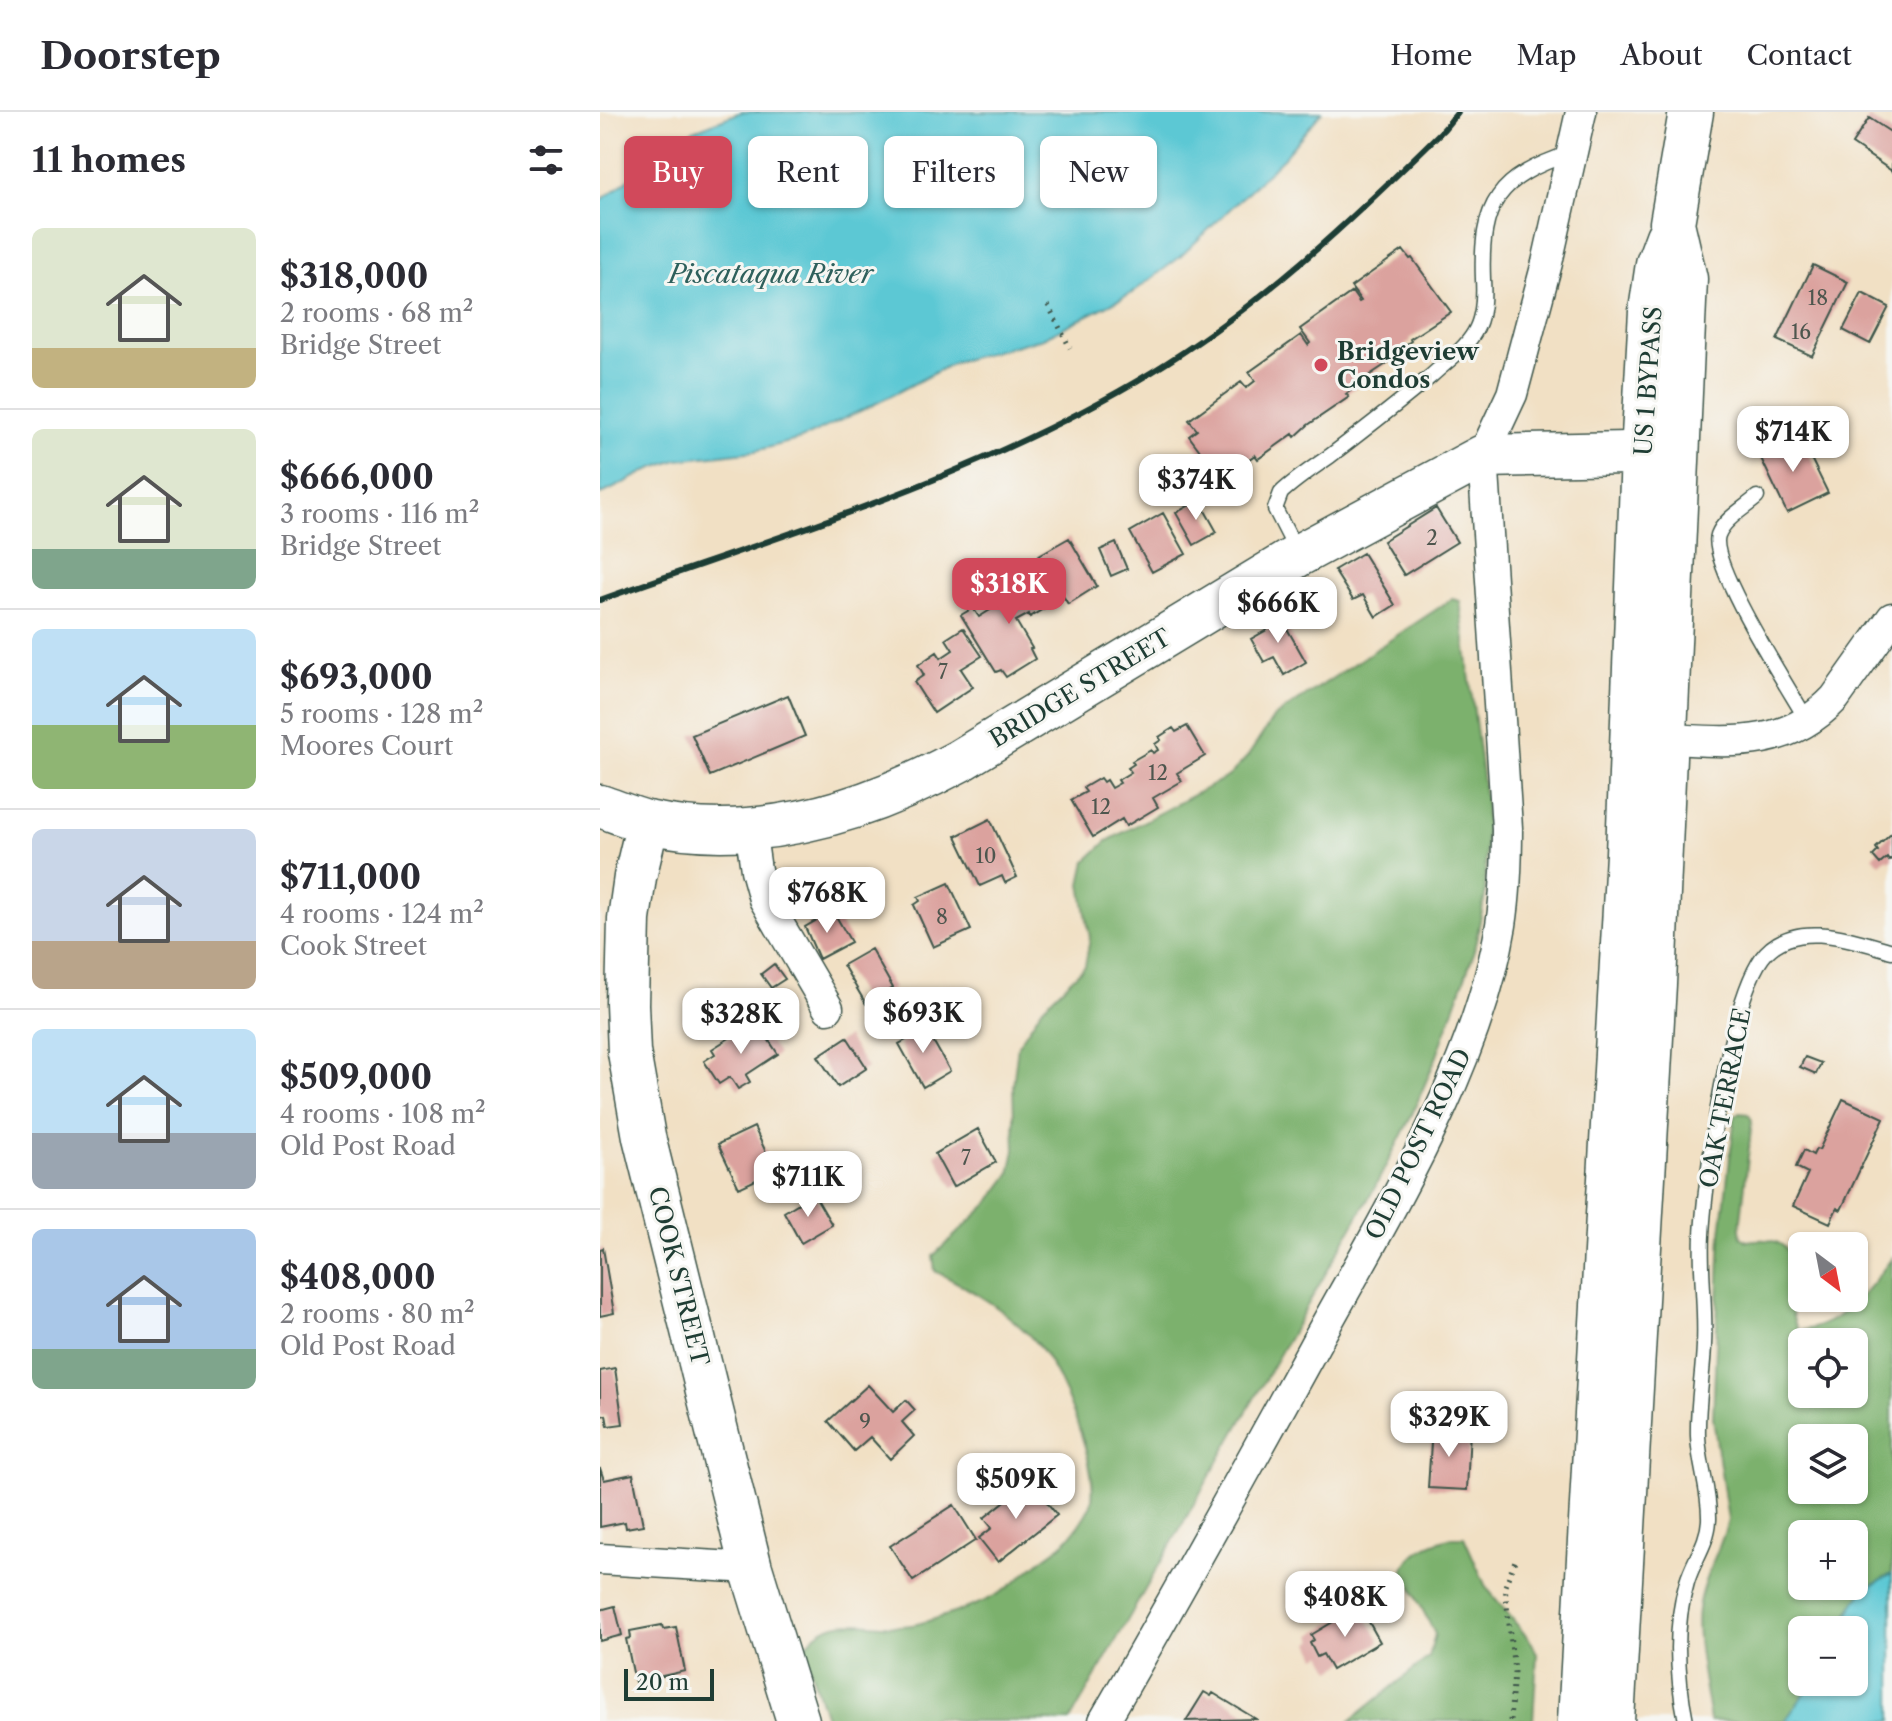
<!DOCTYPE html>
<meta charset="utf-8">
<style>
body{margin:0;font-family:"Libre Caslon Text",serif;background:#f7f7f7;color:#2b2b33;height:100vh;display:flex;flex-direction:column;font-size:30px;white-space:nowrap}
*{box-sizing:border-box;margin:0}
p{font-size:26px;color:#7c7c81}
.icon{flex:none;width:44px;height:44px;fill:none;stroke:currentColor;stroke-width:2;stroke-linecap:round;stroke-linejoin:round}
.map{position:relative;flex:1;overflow:hidden}
.details{display:flex;flex-direction:column;background:#fff;width:600px}
.details>*{flex:none}
.banner{position:absolute;left:24px;top:24px;width:760px;height:72px;display:flex;gap:16px}
.needle{width:52px;rotate:148deg}
.controls{position:absolute;left:1188px;top:1120px;display:grid;gap:16px}
.controls a{display:grid;place-items:center;width:80px;height:80px;border-radius:12px;background:#fff;box-shadow:0 2px 6px #0004;font-size:40px}
.scale{position:absolute;left:24px;bottom:20px;width:90px;box-sizing:border-box;padding-left:8px;border:4px solid #1f3d34;border-top:0;font-size:22px;line-height:28px;white-space:nowrap;color:#1f3d34;-webkit-text-stroke:6px #f6f6f2;paint-order:stroke}
.price{position:absolute;translate:-50% -68px;padding:0 18px;border-radius:16px;background:#fff;color:#222;font-size:26px;line-height:52px;filter:drop-shadow(0 2px 4px #0008)}
.price::after{content:'';position:absolute;left:50%;top:48px;width:24px;height:18px;margin-left:-12px;background:inherit;clip-path:polygon(0 0,100% 0,50% 100%)}
.price.on{background:#d1495b;color:#fff}
ul{padding:0;list-style:none}
li{display:flex;align-items:center;gap:24px;height:200px;padding:0 32px}
li+li{border-top:2px solid #e1e1e2}
li span{display:grid;place-items:center;flex:none;width:224px;height:160px;border-radius:12px;color:#555}
li>.icon{margin-inline-start:auto}
span .icon{width:96px;height:96px;fill:#fffc;stroke-width:1}
li b{font-size:34px}
h2{display:flex;justify-content:space-between;align-items:center;height:96px;padding:0 32px;font-size:34px}
.chip{padding:0 28px;border-radius:12px;background:#fff;box-shadow:0 2px 6px #0004;font-size:28px;line-height:72px}
.chip.on{background:#d1495b;color:#fff}
header{display:flex;align-items:center;gap:48px;box-sizing:border-box;height:112px;padding:0 40px;background:#fff;border-bottom:2px solid #e1e1e2}
header strong{font-size:38px}
nav{display:flex;gap:44px;margin-inline-start:auto;font-size:28px}
main{display:flex;flex:1;min-height:0}
.map>svg:first-child{display:block}
.forest{fill:#7cb16d;stroke:#4e7750;stroke-width:2;fill-rule:evenodd}
.water{fill:#5cc8d4;stroke:#3e8284;stroke-width:2}
.building{fill:#dba29e}
.lines{fill:none;stroke-linecap:round;stroke-linejoin:round}
.lane-casing{stroke:#3e554a;stroke-width:17}
.street-casing{stroke:#3e554a;stroke-width:33}
.secondary-casing{stroke:#3e554a;stroke-width:45}
.primary-casing{stroke:#3e554a;stroke-width:47}
.path{stroke:#3e554a;stroke-width:5;stroke-dasharray:2 6;stroke-linecap:butt}
.lane{stroke:#fff;stroke-width:14}
.street{stroke:#fff;stroke-width:30}
.secondary{stroke:#fff;stroke-width:42}
.primary{stroke:#fff;stroke-width:44}
.rail{stroke:#1f3d34;stroke-width:6}
.poi-dot{fill:#d1495b;stroke:#f6f6f2;stroke-width:3}
.labels{text-anchor:middle;dominant-baseline:central;stroke-width:6;stroke-linejoin:round;paint-order:stroke}
.number-label{font-size:20px;fill:#4e564e}
.poi-label{font-size:24px;font-weight:bold;fill:#1f3d34;stroke:#f6f6f2;text-anchor:start}
.street-label{font-size:24px;fill:#1f3d34;stroke:#f6f6f2}
.water-label{font-size:26px;font-style:italic;fill:#2e605c;stroke:#f6f6f2}
</style>
<header>
<strong>Doorstep</strong>
<nav><a>Home</a><a>Map</a><a>About</a><a>Contact</a></nav>
</header>
<main>
<section class="details">
<h2>11 homes<svg class="icon" aria-label="filters" viewBox="0 0 24 24"><path d="M4 7h16M4 17h16"/><circle cx="9" cy="7" r="2"/><circle cx="15" cy="17" r="2"/></svg></h2>
<ul>
<li><span style="background:linear-gradient(#dfe7d0 75%,#c2b280 0)"><svg class="icon" aria-label="home" viewBox="0 0 24 24"><path d="M3 11l9-7 9 7M6 9v11h12V9"/></svg></span><div><b>$318,000</b><p>2 rooms · 68 m²</p><p>Bridge Street</p></div></li>
<li><span style="background:linear-gradient(#dfe7d0 75%,#7fa58c 0)"><svg class="icon" aria-label="home" viewBox="0 0 24 24"><path d="M3 11l9-7 9 7M6 9v11h12V9"/></svg></span><div><b>$666,000</b><p>3 rooms · 116 m²</p><p>Bridge Street</p></div></li>
<li><span style="background:linear-gradient(#bfe0f5 60%,#8fb573 0)"><svg class="icon" aria-label="home" viewBox="0 0 24 24"><path d="M3 11l9-7 9 7M6 9v11h12V9"/></svg></span><div><b>$693,000</b><p>5 rooms · 128 m²</p><p>Moores Court</p></div></li>
<li><span style="background:linear-gradient(#c9d6e8 70%,#b9a48a 0)"><svg class="icon" aria-label="home" viewBox="0 0 24 24"><path d="M3 11l9-7 9 7M6 9v11h12V9"/></svg></span><div><b>$711,000</b><p>4 rooms · 124 m²</p><p>Cook Street</p></div></li>
<li><span style="background:linear-gradient(#bfe0f5 65%,#9aa5b1 0)"><svg class="icon" aria-label="home" viewBox="0 0 24 24"><path d="M3 11l9-7 9 7M6 9v11h12V9"/></svg></span><div><b>$509,000</b><p>4 rooms · 108 m²</p><p>Old Post Road</p></div></li>
<li><span style="background:linear-gradient(#a9c7e8 75%,#7fa58c 0)"><svg class="icon" aria-label="home" viewBox="0 0 24 24"><path d="M3 11l9-7 9 7M6 9v11h12V9"/></svg></span><div><b>$408,000</b><p>2 rooms · 80 m²</p><p>Old Post Road</p></div></li>
</ul>
</section>
<div class="map">
<svg width="1292" height="1609" viewBox="0 0 1292 1609">
<rect width="100%" height="100%" fill="#f6f6f2"/>
<filter id="ink" filterUnits="userSpaceOnUse"><feTurbulence type="fractalNoise" baseFrequency=".0125" numOctaves="2"/><feDisplacementMap in="SourceGraphic" scale="16" xChannelSelector="R" yChannelSelector="G"/><feConvolveMatrix kernelMatrix="1 2 1 2 8 2 1 2 1" color-interpolation-filters="sRGB"/></filter>
<filter id="wash" filterUnits="userSpaceOnUse"><feTurbulence type="fractalNoise" baseFrequency=".006" numOctaves="4" result="noise"/><feDisplacementMap in="SourceGraphic" scale="32" xChannelSelector="R" yChannelSelector="G"/><feGaussianBlur stdDeviation="1.8" result="paint"/><feColorMatrix in="noise" values="0 0 0 0 0 0 0 0 0 0 0 0 0 0 0 0 0 1.4 0 .05"/><feComposite in="paint" operator="in"/></filter>
<g filter="url(#wash)">
<rect width="100%" height="100%" fill="#f1e0c4"/>
<path class="forest" d="M 852,487 L 860,489 L 886,695 L 885,784 L 873,843 L 837,944 L 810,1007 L 775,1075 L 470,1609 L 363,1609 L 335,1605 L 323,1609 L 227,1609 L 204,1537 C 233,1491 280,1523 321,1511 C 349,1503 382,1493 406,1477 C 419,1468 432,1456 444,1446 C 452,1440 461,1435 468,1427 C 475,1419 487,1402 491,1392 C 501,1358 461,1261 438,1233 C 410,1200 373,1178 335,1159 L 333,1144 L 388,1092 L 410,1062 L 415,1038 L 413,974 L 418,933 L 443,895 L 485,854 L 490,826 L 481,772 L 486,749 L 507,729 L 629,664 L 648,644 L 674,605 Z
M 1139,1001 L 1148,1002 L 1152,1008 L 1140,1117 L 1141,1125 L 1147,1129 C 1221,1117 1176,1190 1199,1219 C 1242,1214 1268,1178 1292,1146 L 1292,1462 C 1264,1475 1253,1491 1238,1518 L 1202,1518 L 1202,1570 L 1213,1570 L 1185,1609 L 1110,1609 C 1106,1580 1094,1524 1098,1497 C 1102,1466 1121,1438 1128,1408 L 1113,1306 L 1121,1121 L 1135,1004 ZM 1202,1230 L 1254,1230 L 1254,1282 L 1202,1282 ZM 1202,1326 L 1254,1326 L 1254,1378 L 1202,1378 ZM 1202,1422 L 1254,1422 L 1254,1474 L 1202,1474 Z
M 852,1425 L 864,1425 L 886,1475 L 932,1531 L 937,1542 L 933,1609 L 750,1609 L 829,1545 L 835,1522 L 803,1459 C 811,1438 832,1431 852,1425 Z"/>
<path class="water" d="M 141,0 L 722,0 L 684,45 L 580,145 L 532,181 L 443,226 L 355,250 L 279,290 L 201,327 L 155,339 L 77,348 L 51,357 L 0,383 L 0,89 L 94,18 Z
M 1292,1462 L 1292,1609 L 1185,1609 L 1213,1570 L 1254,1570 L 1254,1518 L 1238,1518 L 1264,1477 Z"/>
<g id="blocks">
<path class="building" d="M 1269,6 L 1292,21 L 1292,59 L 1252,32 Z
M 803,138 L 810,147 L 812,146 L 851,200 L 810,227 L 811,229 L 797,239 L 800,243 L 759,270 L 760,272 L 746,282 L 749,285 L 708,313 L 695,325 L 693,322 L 658,347 L 655,343 L 621,367 L 589,324 L 597,318 L 589,308 L 641,270 L 646,276 L 655,269 L 649,260 L 701,223 L 708,233 L 710,231 L 700,217 L 752,180 L 759,190 L 761,189 L 751,175 Z
M 1213,153 L 1248,170 L 1212,244 L 1177,228 Z
M 1262,181 L 1289,195 L 1270,232 L 1243,218 Z
M 1199,322 L 1228,381 L 1187,401 L 1159,342 Z
M 599,388 L 617,420 L 594,433 L 576,401 Z
M 836,396 L 857,430 L 804,463 L 783,429 Z
M 563,401 L 586,442 L 552,460 L 530,420 Z
M 469,426 L 497,474 L 468,492 L 439,443 Z
M 516,431 L 527,457 L 511,464 L 500,438 Z
M 763,441 L 795,493 L 776,505 L 763,483 L 753,488 L 734,458 Z
M 436,462 L 453,491 L 430,505 L 429,502 L 416,509 L 432,536 L 430,537 L 435,547 L 406,565 L 401,558 L 396,560 L 361,503 L 373,496 L 379,505 L 400,492 L 397,486 Z
M 677,499 L 706,550 L 684,563 L 674,545 L 664,550 L 651,527 L 667,518 L 661,509 Z
M 363,516 L 382,544 L 361,557 L 373,575 L 334,601 L 314,570 L 324,563 L 318,553 L 337,540 L 341,546 L 353,538 L 346,527 Z
M 188,583 L 205,624 L 110,664 L 92,623 Z
M 587,614 L 605,644 L 577,661 L 582,669 L 553,686 L 558,695 L 526,714 L 522,707 L 493,725 L 471,688 L 486,680 L 483,676 L 500,666 L 503,670 L 506,668 L 511,676 L 520,671 L 518,668 L 531,660 L 528,656 L 534,652 L 532,649 L 551,638 L 553,641 L 558,638 L 555,632 L 561,628 L 559,625 L 573,616 L 576,620 Z
M 390,707 L 417,765 L 405,771 L 402,764 L 380,774 L 356,724 Z
M 1292,721 L 1292,746 L 1289,749 L 1287,746 L 1280,752 L 1273,744 L 1278,739 L 1276,736 Z
M 349,771 L 371,818 L 333,835 L 314,793 L 320,789 L 318,785 Z
M 233,799 L 251,830 L 219,847 L 205,815 Z
M 271,837 L 293,876 L 290,878 L 296,888 L 274,900 L 269,891 L 266,892 L 243,853 Z
M 174,852 L 185,867 L 171,876 L 161,862 Z
M 156,909 L 178,942 L 146,963 L 150,970 L 138,977 L 130,965 L 119,972 L 104,949 L 115,942 L 112,937 Z
M 317,911 L 323,920 L 327,918 L 350,959 L 323,975 L 299,932 L 308,927 L 303,919 Z
M 247,925 L 267,956 L 238,975 L 218,944 Z
M 1205,945 L 1221,951 L 1216,962 L 1200,955 Z
M 1243,987 L 1284,1006 L 1241,1098 L 1237,1096 L 1230,1111 L 1193,1094 L 1208,1061 L 1196,1055 L 1204,1038 L 1213,1043 L 1216,1037 L 1219,1038 Z
M 154,1015 L 175,1059 L 139,1076 L 118,1032 Z
M 378,1017 L 396,1050 L 353,1075 L 335,1042 Z
M 214,1082 L 232,1113 L 201,1131 L 184,1100 Z
M 3,1136 L 14,1201 L 0,1204 L 0,1137 Z
M 15,1256 L 23,1312 L 8,1314 L 6,1303 L 0,1304 L 0,1259 Z
M 268,1273 L 293,1300 L 306,1288 L 315,1298 L 302,1310 L 314,1324 L 290,1347 L 270,1325 L 254,1339 L 228,1309 Z
M 832,1316 L 870,1318 L 867,1378 L 828,1376 Z
M 0,1356 L 4,1368 L 33,1362 L 43,1413 L 26,1416 L 25,1410 L 0,1415 Z
M 430,1369 L 457,1403 L 398,1450 L 379,1426 L 392,1416 L 384,1406 Z
M 354,1393 L 376,1428 L 313,1469 L 290,1434 Z
M 15,1494 L 22,1523 L 0,1529 L 0,1498 Z
M 760,1494 L 780,1530 L 732,1558 L 723,1542 L 717,1545 L 710,1531 L 714,1528 L 711,1523 Z
M 62,1513 L 63,1517 L 76,1515 L 85,1559 L 35,1570 L 26,1527 L 31,1526 L 30,1519 Z
M 604,1580 L 611,1584 L 613,1581 L 656,1607 L 586,1609 Z"/>
</g>
</g>
<g filter="url(#ink)">
<use href="#blocks" fill-opacity="0" stroke="#3e554a" stroke-width="2"/>
<g class="lines">
<g class="lane-casing">
<path id="lane" d="M 1157,385 C 1145,396 1124,407 1118,423 C 1108,452 1190,578 1208,610
M 698,442 L 675,397 L 681,381 C 696,367 713,356 730,344 C 764,318 798,292 831,264 C 846,250 864,238 874,221 C 884,205 884,184 883,167 C 880,91 898,65 971,41
M 1086,1609 C 1077,1565 1074,1514 1087,1470 C 1093,1449 1108,1431 1109,1408 C 1110,1380 1099,1352 1098,1324 C 1097,1293 1103,1263 1104,1233 C 1106,1196 1100,1160 1102,1123 C 1105,1067 1130,880 1166,841 C 1198,807 1253,828 1292,839"/>
</g>
<g class="street-casing">
<path id="street" d="M 1048,626 C 1119,628 1181,643 1235,586 L 1292,506
M 150,716 L 156,758 L 164,787 L 228,896
M 0,1447 L 151,1456
M 504,1609 C 575,1486 644,1362 712,1238 C 782,1110 877,959 901,813 C 906,781 907,749 907,716 L 883,344 L 912,282 L 947,151 L 981,0"/>
</g>
<g class="secondary-casing">
<path id="secondary" d="M 0,694 C 15,699 31,706 47,710 C 156,734 263,701 359,649 L 699,443 L 883,344 L 1077,340
M 48,710 L 35,765 L 29,807 L 27,892 L 29,940 L 44,1025 L 151,1456 L 198,1609"/>
</g>
<g class="primary-casing">
<path id="primary" d="M 980,1609 L 1028,742 L 1043,342 L 1051,199 L 1058,152 L 1068,125
M 1012,1609 L 1054,872 L 1085,167 L 1072,111 L 1091,0"/>
</g>
<path class="path" d="M 448,193 L 470,236
M 910,1609 L 914,1560 L 905,1474 L 916,1446"/>
<use href="#lane" class="lane"/>
<use href="#street" class="street"/>
<use href="#secondary" class="secondary"/>
<use href="#primary" class="primary"/>
<path class="rail" d="M 0,488 C 187,421 381,364 552,260 C 661,194 754,106 844,17 L 858,0"/>
</g>
</g>
<circle class="poi-dot" cx="721" cy="253" r="8"/>
<g class="labels">
<g class="number-label">
<text x="1218" y="186">18</text>
<text x="1201" y="220">16</text>
<text x="832" y="426">2</text>
<text x="343" y="560">7</text>
<text x="558" y="661">12</text>
<text x="501" y="695">12</text>
<text x="386" y="744">10</text>
<text x="342" y="805">8</text>
<text x="366" y="1046">7</text>
<text x="265" y="1310">9</text>
</g>
<g class="poi-label">
<text x="737" y="239">Bridgeview<tspan x="737" dy="28">Condos</tspan></text>
</g>
<g class="street-label">
<text transform="translate(1048 269) rotate(-86)">US 1 BYPASS</text>
<text transform="translate(480 576) rotate(-31)">BRIDGE STREET</text>
<text transform="translate(1125 986) rotate(-79)">OAK TERRACE</text>
<text transform="translate(818 1032) rotate(-64)">OLD POST ROAD</text>
<text transform="translate(79 1164) rotate(76)">COOK STREET</text>
</g>
<g class="water-label">
<text x="171" y="162">Piscataqua River</text>
</g>
</g>
</svg>
<div class="controls">
<a><svg class="needle" viewBox="-14 -14 28 28"><path d="M0-13l5 13h-10z" fill="#e53935"/><path d="M0 13l5-13h-10z" fill="#7c7c81"/></svg></a>
<a><svg class="icon" aria-label="locate" viewBox="0 0 24 24"><circle cx="12" cy="12" r="6"/><path d="M12 2v4M12 18v4M2 12h4M18 12h4"/></svg></a>
<a><svg class="icon" aria-label="layers" viewBox="0 0 24 24"><path d="M12 4l9 5-9 5-9-5zM3 14l9 5 9-5"/></svg></a>
<a>+</a>
<a>−</a>
</div>
<div class="scale">20 m</div>
<b class="price" style="left:1193px;top:362px">$714K</b>
<b class="price" style="left:596px;top:410px">$374K</b>
<b class="price on" style="left:409px;top:514px">$318K</b>
<b class="price" style="left:678px;top:533px">$666K</b>
<b class="price" style="left:227px;top:823px">$768K</b>
<b class="price" style="left:323px;top:943px">$693K</b>
<b class="price" style="left:141px;top:944px">$328K</b>
<b class="price" style="left:208px;top:1107px">$711K</b>
<b class="price" style="left:849px;top:1347px">$329K</b>
<b class="price" style="left:416px;top:1409px">$509K</b>
<b class="price" style="left:745px;top:1527px">$408K</b>
<div class="banner">
<a class="chip on">Buy</a>
<a class="chip">Rent</a>
<a class="chip">Filters</a>
<a class="chip">New</a>
</div>
</div>
</main>
